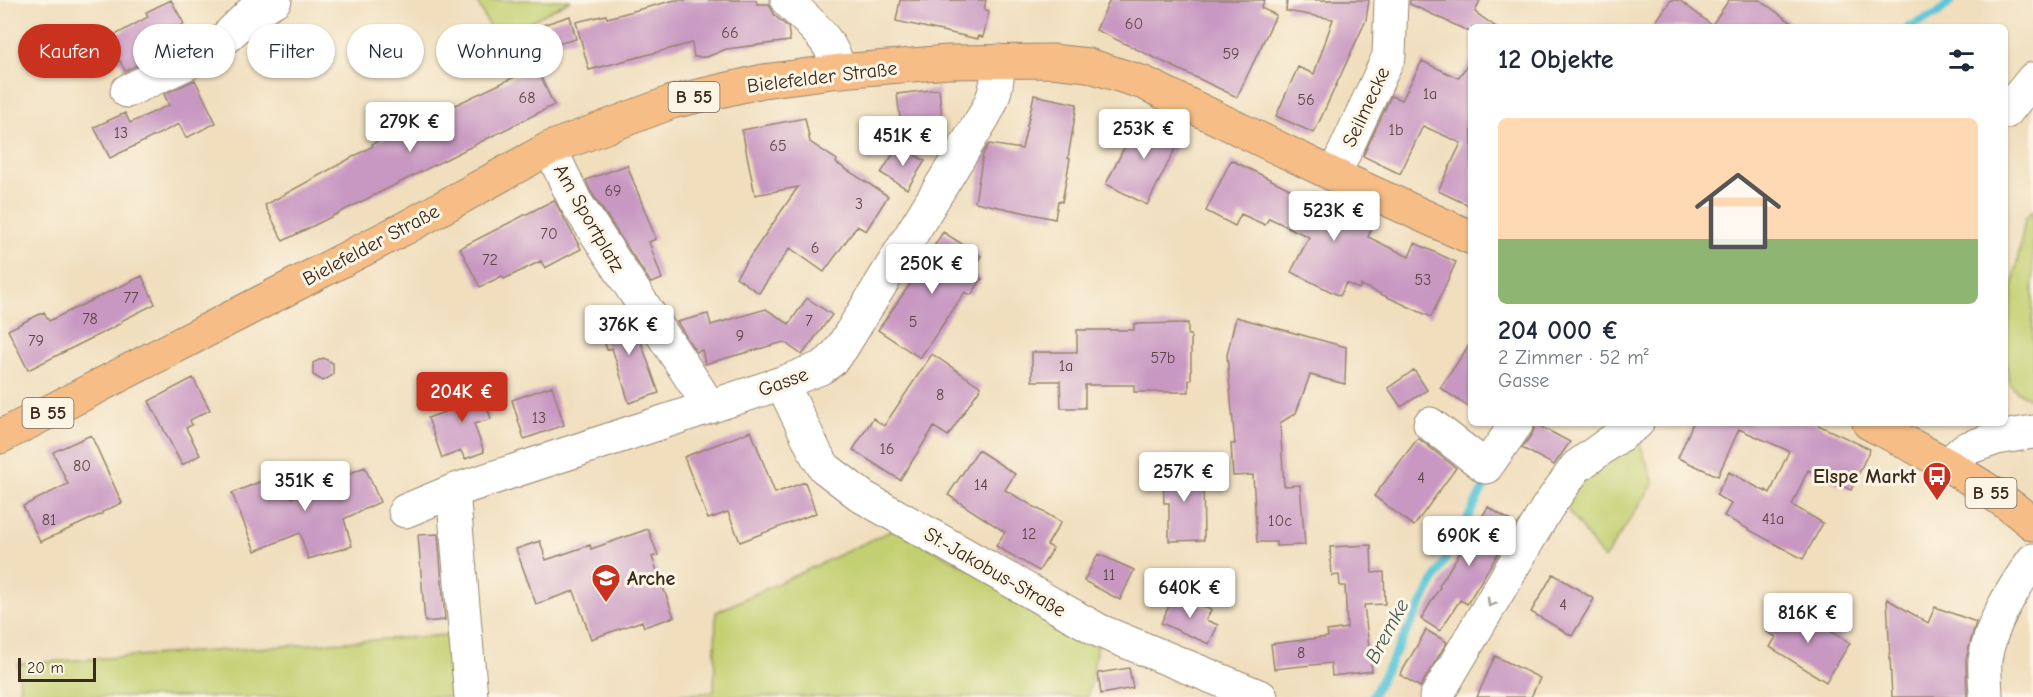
<!DOCTYPE html>
<html lang="de">
<meta charset="utf-8">
<style>
body{margin:0;font-family:"Comic Neue",sans-serif;background:#f6f6f7;color:#1f2937;height:100vh;display:flex;flex-direction:column;font-size:22px;white-space:nowrap}
*{box-sizing:border-box;margin:0}
p{font-size:20px;color:#747a83}
.icon{flex:none;width:33px;height:33px;fill:none;stroke:currentColor;stroke-width:2;stroke-linecap:round;stroke-linejoin:round}
.map{position:relative;flex:1;overflow:hidden}
.panel{position:absolute;left:1468px;top:24px;width:540px;height:402px;display:flex;flex-direction:column;background:#fff;border-radius:9px;box-shadow:0 2px 4px #0004}
.panel>*{flex:none}
.top-card{position:absolute;left:18px;top:24px;width:570px;height:54px;display:flex;gap:12px}
.scale{position:absolute;left:18px;bottom:15px;width:78px;box-sizing:border-box;padding-left:6px;border:3px solid #3b2a1e;border-top:0;font-size:16px;line-height:21px;white-space:nowrap;color:#3b2a1e;-webkit-text-stroke:4px #fcf5e5;paint-order:stroke}
.price{position:absolute;translate:-50% -51px;padding:0 14px;border-radius:6px;background:#fff;color:#222;font-size:20px;line-height:39px;filter:drop-shadow(0 2px 3px #0008)}
.price::after{content:'';position:absolute;left:50%;top:36px;width:18px;height:14px;margin-left:-9px;background:inherit;clip-path:polygon(0 0,100% 0,50% 100%)}
.price.active{background:#c8321e;color:#fff}
ul{padding:0;list-style:none}
li{display:grid;align-content:center;gap:12px;height:318px;padding:0 30px}
li span{display:grid;place-items:center;height:186px;border-radius:9px;color:#555}
li>.icon{margin-inline-start:auto}
span .icon{width:108px;height:108px;fill:#fffc;stroke-width:1}
li b{font-size:26px}
h2{display:flex;justify-content:space-between;align-items:center;height:72px;padding:0 30px;font-size:26px}
.pill{padding:0 21px;border-radius:27px;background:#fff;box-shadow:0 2px 4px #0004;font-size:21px;line-height:54px}
.pill.active{background:#c8321e;color:#fff}
.map>svg:first-child{display:block}
.green{fill:#c3d072;stroke:#7f7d48;stroke-width:1.5}
.lines{fill:none;stroke-linecap:round;stroke-linejoin:round}
.stream{stroke:#5cc6d7;stroke-width:8}
.building{fill:#c898c2}
.minor-casing{stroke:#96846e;stroke-width:35}
.major-casing{stroke:#96846e;stroke-width:35}
.minor{stroke:#fff;stroke-width:33}
.major{stroke:#f6be86;stroke-width:33}
.oneway{stroke:#a79f9a}
.labels{text-anchor:middle;dominant-baseline:central;stroke-width:6;stroke-linejoin:round;paint-order:stroke}
.number-label{font-size:16px;fill:#5e4647}
.shield{fill:#fcf5e5;stroke:#75675a;stroke-width:1.5}
.shield-label{font-size:18px;font-weight:bold;fill:#3b2a1e}
.street-label{font-size:20px;fill:#3b2a1e;stroke:#fcf5e5}
.poi-label{font-size:20px;font-weight:bold;fill:#3b2a1e;stroke:#fcf5e5;text-anchor:end}
.water-label{font-size:21px;font-style:italic;fill:#455956;stroke:#fcf5e5}
</style>
<div class="map">
<svg width="2033" height="697" viewBox="0 0 2033 697">
<rect width="100%" height="100%" fill="#fcf5e5"/>
<filter id="ink" filterUnits="userSpaceOnUse"><feTurbulence type="fractalNoise" baseFrequency=".0167" numOctaves="2"/><feDisplacementMap in="SourceGraphic" scale="12" xChannelSelector="R" yChannelSelector="G"/><feConvolveMatrix kernelMatrix="1 2 1 2 8 2 1 2 1" color-interpolation-filters="sRGB"/></filter>
<filter id="wash" filterUnits="userSpaceOnUse"><feTurbulence type="fractalNoise" baseFrequency=".008" numOctaves="4" result="noise"/><feDisplacementMap in="SourceGraphic" scale="24" xChannelSelector="R" yChannelSelector="G"/><feGaussianBlur stdDeviation="1.35" result="paint"/><feColorMatrix in="noise" values="0 0 0 0 0 0 0 0 0 0 0 0 0 0 0 0 0 1.4 0 .05"/><feComposite in="paint" operator="in"/></filter>
<g filter="url(#wash)">
<rect width="100%" height="100%" fill="#f0debd"/>
<path class="green" d="M 476,0 L 571,0 L 496,40 Z
M 2033,210 L 2033,400 C 2027,397 2017,393 2013,388 C 1994,361 2020,253 2025,218 Z
M 1635,431 L 1654,483 L 1604,559 L 1558,497 Z
M 895,529 L 1099,638 L 1088,697 L 651,697 L 714,692 L 716,612 Z
M 447,635 L 451,697 L 21,697 L 18,664 Z"/>
<g class="lines">
<path class="stream" d="M 1908,27 L 1937,14 L 1952,0
M 1372,697 L 1484,487"/>
</g>
<g id="blocks">
<path class="building" d="M 171,0 L 184,24 L 160,36 L 168,51 L 125,71 L 120,61 L 108,59 L 113,49 L 108,39 L 148,17 L 146,12 Z
M 675,0 L 756,0 L 757,4 L 769,4 L 775,16 L 788,27 L 790,41 L 726,49 L 707,57 L 694,57 L 692,43 L 589,70 L 576,22 L 606,15 L 607,18 Z
M 900,0 L 986,0 L 984,10 L 989,12 L 983,37 L 978,36 L 978,39 L 896,21 Z
M 1110,0 L 1265,0 L 1261,8 L 1276,15 L 1237,97 L 1096,30 Z
M 1287,0 L 1369,0 L 1366,20 L 1314,133 L 1276,116 L 1298,67 L 1314,74 L 1333,19 L 1286,11 Z
M 1410,0 L 1480,0 L 1475,12 L 1496,27 L 1472,27 L 1472,33 L 1410,4 Z
M 1671,0 L 1679,0 L 1712,25 L 1729,0 L 1760,0 L 1797,27 L 1652,27 Z
M 570,16 L 576,39 L 539,49 L 530,29 Z
M 303,25 L 311,46 L 289,54 L 281,33 Z
M 1472,59 L 1472,207 L 1438,191 L 1461,143 L 1423,126 L 1400,174 L 1363,156 L 1391,96 L 1402,100 L 1422,61 L 1458,78 Z
M 536,67 L 554,105 L 283,241 L 265,205 L 373,146 L 372,144 Z
M 195,80 L 216,123 L 186,138 L 179,124 L 110,158 L 94,127 L 125,113 L 130,123 L 169,105 L 164,94 Z
M 939,89 L 942,119 L 925,121 L 926,129 L 902,133 L 897,94 Z
M 1034,95 L 1077,104 L 1068,158 L 1070,159 L 1062,202 L 1058,201 L 1055,219 L 975,202 L 983,154 L 989,144 L 1022,149 Z
M 1140,116 L 1181,137 L 1147,205 L 1106,184 Z
M 805,118 L 810,142 L 837,160 L 836,163 L 888,196 L 866,231 L 857,226 L 824,272 L 790,248 L 759,293 L 736,277 L 798,187 L 755,195 L 742,130 Z
M 899,145 L 925,161 L 907,189 L 881,173 Z
M 1231,160 L 1312,200 L 1313,197 L 1331,206 L 1331,204 L 1374,224 L 1368,237 L 1409,257 L 1415,243 L 1456,262 L 1431,317 L 1361,285 L 1359,289 L 1346,283 L 1340,296 L 1291,272 L 1309,237 L 1269,218 L 1265,225 L 1241,214 L 1235,226 L 1206,211 Z
M 627,165 L 656,239 L 649,242 L 662,279 L 651,283 L 591,192 L 586,180 Z
M 554,200 L 581,249 L 545,268 L 541,261 L 504,279 L 502,276 L 480,287 L 460,248 Z
M 943,232 L 981,256 L 971,272 L 982,279 L 971,295 L 965,292 L 920,358 L 878,330 L 908,287 Z
M 142,276 L 155,304 L 121,321 L 121,323 L 112,328 L 28,370 L 8,330 L 44,312 L 49,321 Z
M 807,298 L 832,315 L 802,355 L 784,342 L 705,364 L 702,350 L 696,352 L 677,322 L 708,314 L 711,325 L 766,309 L 789,324 Z
M 624,311 L 636,328 L 659,393 L 629,403 L 612,348 L 607,350 L 598,321 Z
M 1236,317 L 1346,347 L 1345,384 L 1310,375 L 1296,413 L 1280,423 L 1284,486 L 1300,485 L 1305,545 L 1276,546 L 1276,542 L 1257,542 L 1253,475 L 1233,476 L 1231,444 L 1235,444 L 1227,355 Z
M 1188,323 L 1188,335 L 1191,335 L 1191,380 L 1189,380 L 1189,392 L 1134,392 L 1134,385 L 1085,385 L 1085,408 L 1061,408 L 1060,381 L 1032,381 L 1032,352 L 1077,352 L 1077,330 L 1134,330 L 1134,324 Z
M 1472,341 L 1472,409 L 1440,388 Z
M 932,354 L 981,387 L 948,436 L 934,427 L 900,480 L 853,450 L 873,418 L 884,426 Z
M 323,358 L 333,363 L 333,375 L 323,381 L 313,375 L 313,363 Z
M 1414,370 L 1427,390 L 1401,407 L 1388,388 Z
M 478,377 L 491,419 L 474,424 L 484,452 L 465,459 L 461,451 L 442,458 L 428,418 L 464,405 L 457,386 Z
M 193,378 L 210,410 L 190,420 L 192,425 L 186,428 L 200,455 L 182,465 L 149,401 Z
M 552,386 L 564,425 L 524,439 L 512,400 Z
M 1693,423 L 1814,423 L 1870,449 L 1851,490 L 1808,470 L 1792,505 L 1823,523 L 1803,559 L 1724,516 L 1731,504 L 1716,495 L 1729,472 L 1766,492 L 1766,490 L 1770,493 L 1789,451 L 1739,429 L 1718,476 L 1678,458 Z
M 1536,424 L 1570,442 L 1554,465 L 1522,448 L 1532,434 Z
M 751,431 L 775,493 L 805,482 L 816,513 L 740,542 L 728,512 L 708,519 L 684,457 Z
M 91,435 L 122,503 L 102,512 L 102,514 L 40,542 L 23,506 L 68,484 L 53,452 Z
M 1418,438 L 1456,468 L 1414,526 L 1374,496 Z
M 978,450 L 1015,474 L 1005,490 L 1061,522 L 1047,545 L 1053,548 L 1039,571 L 996,546 L 1005,532 L 948,495 Z
M 1168,462 L 1191,462 L 1191,474 L 1203,476 L 1204,540 L 1169,541 L 1169,503 L 1164,503 L 1163,480 L 1168,480 Z
M 365,467 L 380,502 L 344,519 L 352,546 L 308,559 L 300,533 L 255,551 L 232,493 L 282,473 L 292,498 Z
M 1488,507 L 1516,524 L 1467,604 L 1460,600 L 1440,631 L 1421,619 L 1440,587 L 1439,586 Z
M 648,529 L 658,555 L 652,557 L 674,617 L 644,627 L 642,621 L 591,639 L 574,591 L 536,604 L 516,549 L 540,541 L 546,560 L 590,545 L 591,549 Z
M 438,534 L 445,620 L 425,622 L 418,535 Z
M 1371,545 L 1372,573 L 1384,572 L 1385,604 L 1364,605 L 1372,671 L 1332,676 L 1331,663 L 1274,669 L 1271,644 L 1328,637 L 1327,631 L 1347,628 L 1345,586 L 1340,586 L 1339,575 L 1332,576 L 1330,547 Z
M 1098,554 L 1134,570 L 1120,600 L 1084,581 Z
M 1553,574 L 1594,599 L 1572,636 L 1531,612 Z
M 1175,593 L 1211,610 L 1206,620 L 1218,625 L 1209,644 L 1161,623 Z
M 1887,599 L 1928,623 L 1935,607 L 1976,622 L 1966,659 L 1967,697 L 1892,697 Z
M 1794,609 L 1850,643 L 1826,682 L 1770,647 L 1776,637 L 1767,632 L 1779,613 L 1787,619 Z
M 1426,630 L 1447,642 L 1420,687 L 1400,675 Z
M 1495,656 L 1540,678 L 1531,697 L 1477,697 Z
M 1129,668 L 1133,688 L 1101,694 L 1098,673 Z"/>
</g>
</g>
<g filter="url(#ink)">
<use href="#blocks" fill-opacity="0" stroke="#96846e" stroke-width="1.5"/>
<g class="lines">
<g class="minor-casing">
<path id="minor" d="M 787,0 C 810,24 831,38 840,71
M 127,91 L 211,52 L 251,13 L 275,0
M 2006,112 L 2033,79
M 550,148 L 575,201 L 710,407
M 1334,175 L 1389,56 L 1391,0
M 782,383 L 817,456 L 825,468 L 863,497 L 1100,631 L 1261,697
M 1430,424 L 1486,467 L 1517,423
M 1948,464 L 1965,449 L 1997,438 L 2033,432
M 453,491 L 471,697
M 405,511 L 453,491 L 782,383 L 821,368 L 831,361 L 841,349 L 984,116 C 995,97 998,82 998,61
M 1436,697 L 1547,508 L 1576,467 L 1637,423
M 1986,697 C 1986,685 1984,672 1985,660 C 1990,624 2013,589 2033,560"/>
</g>
<g class="major-casing">
<path id="major" d="M 1869,423 C 1926,453 1984,482 2033,524
M 0,437 L 407,227 L 550,148 L 672,102 L 763,81 L 840,71 L 948,62 L 1052,61 L 1088,65 L 1144,83 L 1334,175 L 1472,238"/>
</g>
<use href="#minor" class="minor"/>
<use href="#major" class="major"/>
</g>
<defs><path id="oneway-chevron" d="M-2-3.5L2.5 0L-2 3.5" fill="none" stroke-width="1.6" stroke-linecap="round" stroke-linejoin="round" transform="scale(1.5)"/></defs>
<use class="oneway" href="#oneway-chevron" transform="translate(1491 603) rotate(121)"/>
</g>
<defs>
<g id="bus-pin" transform="scale(1.5)"><path d="M0 17L-7.5 6A9.5 9.5 0 1 1 7.5 6Z" fill="#c8321e" stroke="#fcf5e5"/><path d="M-5-6H5V4H4V6H2V4H-2V6H-4V4H-5ZM-3.5-4V0h7V-4ZM-3.5 1.2v1.5H-2V1.2ZM2 1.2v1.5H3.5V1.2Z" fill="#fff"/></g>
<g id="school-pin" transform="scale(1.5)"><path d="M0 17L-7.5 6A9.5 9.5 0 1 1 7.5 6Z" fill="#c8321e" stroke="#fcf5e5"/><path d="M0-5L7-2L0 1L-7-2ZM-4 1L0 2.5L4 1V4Q0 6-4 4Z" fill="#fff"/></g>
</defs>
<g fill-rule="evenodd">
<use href="#bus-pin" x="1937" y="476"/>
<use href="#school-pin" x="606" y="578"/>
</g>
<g class="labels">
<g class="number-label">
<text x="1134" y="24">60</text>
<text x="730" y="33">66</text>
<text x="1231" y="54">59</text>
<text x="1430" y="94">1a</text>
<text x="527" y="98">68</text>
<text x="1306" y="100">56</text>
<text x="1396" y="130">1b</text>
<text x="121" y="133">13</text>
<text x="778" y="146">65</text>
<text x="613" y="191">69</text>
<text x="859" y="204">3</text>
<text x="549" y="234">70</text>
<text x="815" y="248">6</text>
<text x="490" y="260">72</text>
<text x="1423" y="280">53</text>
<text x="131" y="298">77</text>
<text x="90" y="319">78</text>
<text x="809" y="321">7</text>
<text x="913" y="322">5</text>
<text x="740" y="336">9</text>
<text x="36" y="341">79</text>
<text x="1163" y="358">57b</text>
<text x="1066" y="366">1a</text>
<text x="940" y="395">8</text>
<text x="539" y="418">13</text>
<text x="887" y="449">16</text>
<text x="82" y="466">80</text>
<text x="1421" y="478">4</text>
<text x="981" y="485">14</text>
<text x="1773" y="519">41a</text>
<text x="49" y="520">81</text>
<text x="1280" y="521">10c</text>
<text x="1029" y="534">12</text>
<text x="1109" y="575">11</text>
<text x="1563" y="605">4</text>
<text x="1301" y="653">8</text>
</g>
<g class="shield">
<rect x="668.5" y="82" width="51" height="30" rx="4.5"/>
<rect x="22.5" y="398" width="51" height="30" rx="4.5"/>
<rect x="1965.5" y="478" width="51" height="30" rx="4.5"/>
</g>
<g class="shield-label">
<text x="694" y="97">B 55</text>
<text x="48" y="413">B 55</text>
<text x="1991" y="493">B 55</text>
</g>
<g class="street-label">
<text transform="translate(822 77) rotate(-7)">Bielefelder Straße</text>
<text transform="translate(1366 107) rotate(-65)">Seilmecke</text>
<text transform="translate(589 218) rotate(60)">Am Sportplatz</text>
<text transform="translate(371 245) rotate(-28)">Bielefelder Straße</text>
<text transform="translate(783 382) rotate(-20)">Gasse</text>
<text transform="translate(995 572) rotate(30)">St.-Jakobus-Straße</text>
</g>
<g class="poi-label">
<text x="1916" y="476">Elspe Markt</text>
<text x="627" y="578" text-anchor="start">Arche</text>
</g>
<g class="water-label">
<text transform="translate(1387 631) rotate(-62)">Bremke</text>
</g>
</g>
</svg>
<div class="scale">20 m</div>
<b class="price" style="left:410px;top:153px">279K €</b>
<b class="price" style="left:1144px;top:160px">253K €</b>
<b class="price" style="left:903px;top:167px">451K €</b>
<b class="price" style="left:1334px;top:242px">523K €</b>
<b class="price" style="left:932px;top:295px">250K €</b>
<b class="price" style="left:629px;top:356px">376K €</b>
<b class="price active" style="left:462px;top:423px">204K €</b>
<b class="price" style="left:1184px;top:503px">257K €</b>
<b class="price" style="left:305px;top:512px">351K €</b>
<b class="price" style="left:1469px;top:567px">690K €</b>
<b class="price" style="left:1190px;top:619px">640K €</b>
<b class="price" style="left:1808px;top:644px">816K €</b>
<div class="top-card">
<a class="pill active">Kaufen</a>
<a class="pill">Mieten</a>
<a class="pill">Filter</a>
<a class="pill">Neu</a>
<a class="pill">Wohnung</a>
</div>
<section class="panel">
<h2>12 Objekte<svg class="icon" aria-label="filters" viewBox="0 0 24 24"><path d="M4 7h16M4 17h16"/><circle cx="9" cy="7" r="2"/><circle cx="15" cy="17" r="2"/></svg></h2>
<ul>
<li><span style="background:linear-gradient(#ffd9b3 65%,#8fb573 0)"><svg class="icon" aria-label="home" viewBox="0 0 24 24"><path d="M3 11l9-7 9 7M6 9v11h12V9"/></svg></span><div><b>204 000 €</b><p>2 Zimmer · 52 m²</p><p>Gasse</p></div></li>
</ul>
</section>
</div>
